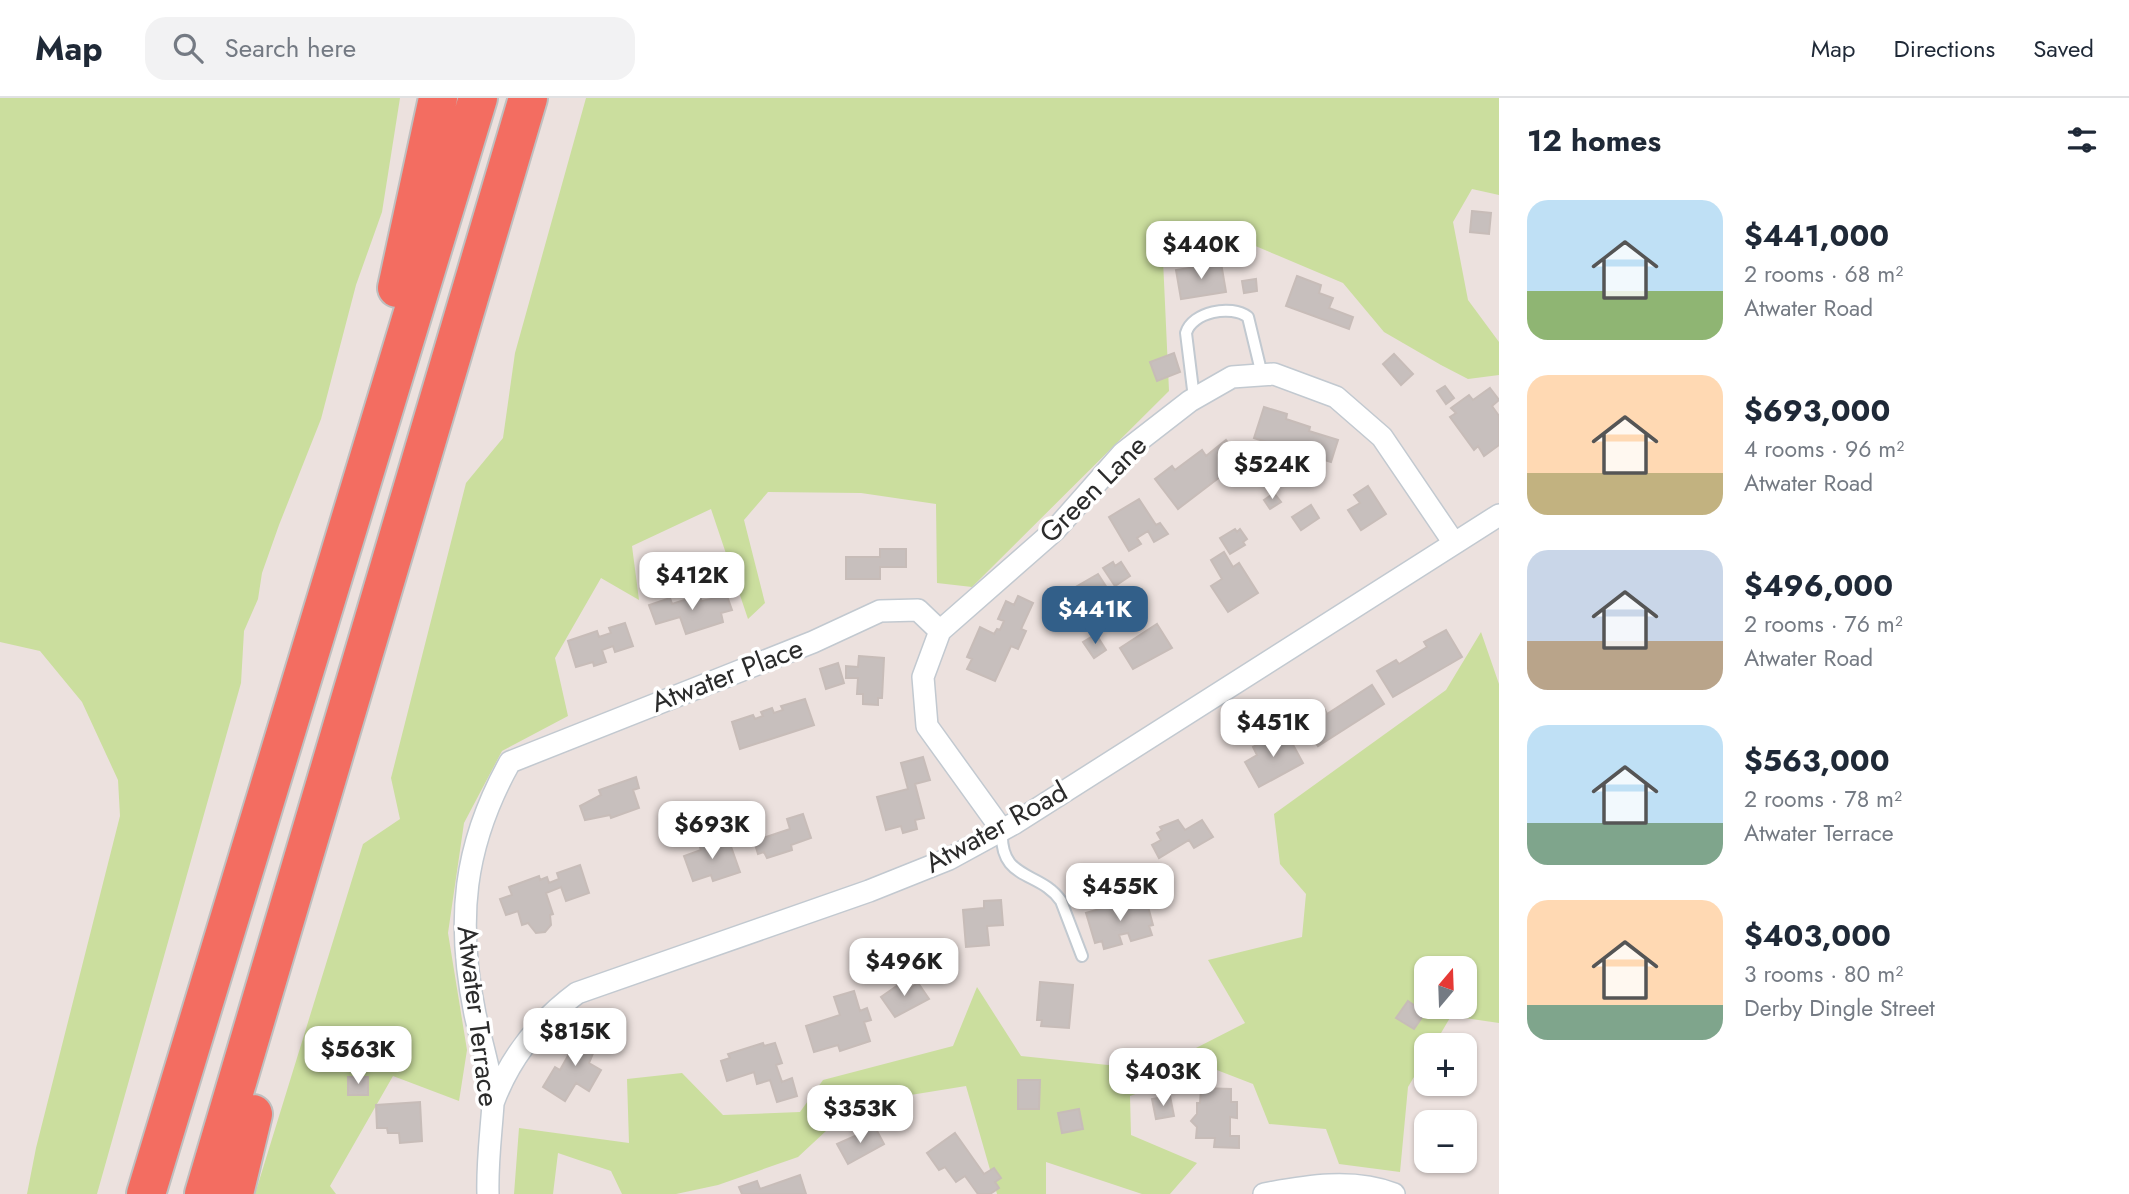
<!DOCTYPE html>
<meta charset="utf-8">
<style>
body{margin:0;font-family:Jost,sans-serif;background:#f2f2f3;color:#1f2937;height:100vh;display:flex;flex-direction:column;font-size:26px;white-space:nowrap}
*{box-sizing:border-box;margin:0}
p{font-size:23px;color:#747a83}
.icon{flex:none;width:38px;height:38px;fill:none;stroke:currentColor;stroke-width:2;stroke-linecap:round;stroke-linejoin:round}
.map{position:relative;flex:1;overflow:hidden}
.sheet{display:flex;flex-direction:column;background:#fff;width:630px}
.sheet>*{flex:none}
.needle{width:46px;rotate:19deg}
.fabs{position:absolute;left:1414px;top:858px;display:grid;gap:14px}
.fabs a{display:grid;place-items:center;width:63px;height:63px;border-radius:14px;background:#fff;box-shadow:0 2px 5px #0004;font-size:35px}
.price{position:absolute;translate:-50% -60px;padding:0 16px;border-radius:14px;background:#fff;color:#222;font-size:23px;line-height:46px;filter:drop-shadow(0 2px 4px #0008)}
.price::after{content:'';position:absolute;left:50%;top:42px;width:21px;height:16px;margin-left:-10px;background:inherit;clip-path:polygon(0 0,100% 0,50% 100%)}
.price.active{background:#325f89;color:#fff}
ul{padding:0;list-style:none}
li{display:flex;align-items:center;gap:21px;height:175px;padding:0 28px}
li span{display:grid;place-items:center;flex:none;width:196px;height:140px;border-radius:21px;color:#555}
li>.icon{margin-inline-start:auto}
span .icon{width:84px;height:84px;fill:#fffc;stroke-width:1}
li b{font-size:30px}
h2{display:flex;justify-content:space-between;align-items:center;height:84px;padding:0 28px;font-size:30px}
header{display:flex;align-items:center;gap:42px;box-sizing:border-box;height:98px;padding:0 35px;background:#fff;border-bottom:2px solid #e0e1e3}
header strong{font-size:33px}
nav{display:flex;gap:38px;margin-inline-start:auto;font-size:24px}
.search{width:490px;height:63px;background:#f2f2f3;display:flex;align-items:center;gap:18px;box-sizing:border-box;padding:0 24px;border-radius:21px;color:#747a83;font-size:26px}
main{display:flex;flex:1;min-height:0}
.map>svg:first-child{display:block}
.green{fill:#cbde9e;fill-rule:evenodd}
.building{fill:#c7bfbd;stroke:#c7bcb8;stroke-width:2}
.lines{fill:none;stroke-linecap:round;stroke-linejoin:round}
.lane-casing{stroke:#c2c9d0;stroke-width:14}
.street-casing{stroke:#c2c9d0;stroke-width:24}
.highway-casing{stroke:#bfbfbf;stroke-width:42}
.lane{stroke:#fff;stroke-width:10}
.street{stroke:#fff;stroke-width:21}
.highway{stroke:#f36d61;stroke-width:38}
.labels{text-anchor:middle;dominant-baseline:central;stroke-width:7;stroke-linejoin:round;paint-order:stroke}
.street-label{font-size:28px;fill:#2b2b2b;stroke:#fff}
</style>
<header>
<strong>Map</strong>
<div class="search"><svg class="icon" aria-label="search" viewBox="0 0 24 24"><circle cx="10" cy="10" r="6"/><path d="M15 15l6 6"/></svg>Search here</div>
<nav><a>Map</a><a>Directions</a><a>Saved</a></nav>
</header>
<main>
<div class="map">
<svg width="1499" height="1096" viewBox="0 0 1499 1096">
<rect width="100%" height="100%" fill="#ece1de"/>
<path class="green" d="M 0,0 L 400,0 L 382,114 L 356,187 L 321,321 L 279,427 L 262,475 L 258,501 L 244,533 L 241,585 L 97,1096 L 27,1096 L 36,1050 L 120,718 L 118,682 L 82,604 L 40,553 L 0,544 Z
M 586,0 L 1499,0 L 1499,97 L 1472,91 L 1453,124 L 1468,202 L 1499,244 L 1499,277 L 1468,281 L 1441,267 L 1384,234 L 1343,185 L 1220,133 L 1163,162 L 1169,293 L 972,489 L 937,485 L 936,406 L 861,395 L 768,394 L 744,422 L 765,505 L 748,521 L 711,411 L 632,448 L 639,502 L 601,480 L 555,560 L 568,618 L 502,653 L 464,725 L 448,835 L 467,952 L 459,1003 L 393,978 L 330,1088 L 336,1096 L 255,1096 L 363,746 L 400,721 L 391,680 L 466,385 L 503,340 L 515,255 Z
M 1481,534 L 1499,586 L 1499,925 L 1451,918 L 1434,947 L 1426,947 L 1426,959 L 1408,989 L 1400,1074 L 1339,1066 L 1326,1031 L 1269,1026 L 1253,986 L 1209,969 L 1130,998 L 1131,1037 L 1197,1065 L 1170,1096 L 1142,1096 L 1046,1064 L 1046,1096 L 997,1096 L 966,988 L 855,1006 L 798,1059 L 718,1087 L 676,1096 L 622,1096 L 611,1073 L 558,1055 L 553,1096 L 514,1096 L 519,1030 L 629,1045 L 627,981 L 682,975 L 723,1017 L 800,1014 L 823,982 L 953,948 L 977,889 L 1021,958 L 1108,967 L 1194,951 L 1245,925 L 1208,862 L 1302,839 L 1306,796 L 1280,766 L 1274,716 L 1446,592 ZM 1426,870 L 1465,870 L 1465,908 L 1426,908 Z"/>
<path class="building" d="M 1472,113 L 1491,115 L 1489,136 L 1470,134 Z
M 1221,165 L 1226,194 L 1181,201 L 1176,172 Z
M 1297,178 L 1321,187 L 1319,195 L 1333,200 L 1329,210 L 1353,219 L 1349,231 L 1286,208 Z
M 1256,181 L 1257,193 L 1244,195 L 1242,183 Z
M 1174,255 L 1180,274 L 1157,283 L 1150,264 Z
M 1394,256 L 1413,276 L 1401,287 L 1383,266 Z
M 1445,288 L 1454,300 L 1446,306 L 1437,293 Z
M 1490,290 L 1499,302 L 1492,308 L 1499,318 L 1499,347 L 1484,358 L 1478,348 L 1474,352 L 1450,319 L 1456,315 L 1451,310 L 1469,297 L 1473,302 Z
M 1264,309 L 1287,316 L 1286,321 L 1310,329 L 1309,333 L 1338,342 L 1331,364 L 1254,340 Z
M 1226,342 L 1242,362 L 1178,411 L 1155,381 L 1172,368 L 1175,372 L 1202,352 L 1206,358 Z
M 1368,388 L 1386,416 L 1361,432 L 1348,412 L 1360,405 L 1354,397 Z
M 1274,395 L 1281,404 L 1270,411 L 1264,402 Z
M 1139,401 L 1156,427 L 1160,425 L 1168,436 L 1154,444 L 1148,433 L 1137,440 L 1141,446 L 1129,453 L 1109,419 Z
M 1311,407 L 1319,420 L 1301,432 L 1292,419 Z
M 1235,431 L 1237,434 L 1240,431 L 1247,441 L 1243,444 L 1245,447 L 1230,456 L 1220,440 Z
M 880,451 L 906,451 L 906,469 L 880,469 L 880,481 L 846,481 L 846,459 L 880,459 Z
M 1224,454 L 1233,469 L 1239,465 L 1258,495 L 1228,514 L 1211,488 L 1222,481 L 1211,462 Z
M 1113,464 L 1115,468 L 1121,464 L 1130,478 L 1115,488 L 1103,470 Z
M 1098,476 L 1109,493 L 1064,519 L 1053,502 Z
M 700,497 L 701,503 L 727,498 L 732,512 L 721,515 L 723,524 L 686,536 L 680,519 L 656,526 L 649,507 L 670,500 L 672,506 Z
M 1018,498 L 1033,505 L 1021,531 L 1026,533 L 1018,551 L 1011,548 L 995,583 L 967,571 L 972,561 L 967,559 L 980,529 L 994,536 L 997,531 L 1000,532 L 1004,523 L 998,521 L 1006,503 L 1014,507 Z
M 625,525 L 633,548 L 615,554 L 613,548 L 602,552 L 606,564 L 594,568 L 593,564 L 576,569 L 568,543 L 597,533 L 599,539 L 611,535 L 609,530 Z
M 1157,526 L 1172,550 L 1133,571 L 1120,550 Z
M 1446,532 L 1462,559 L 1393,599 L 1377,573 L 1396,562 L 1399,566 L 1427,549 L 1424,544 Z
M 1096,536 L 1106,552 L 1094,560 L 1083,544 Z
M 859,558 L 884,560 L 882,600 L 878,600 L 878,607 L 863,606 L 863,596 L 857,596 L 858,580 L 846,580 L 846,568 L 858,569 Z
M 838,565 L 844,585 L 826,591 L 820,571 Z
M 1372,587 L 1384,606 L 1318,648 L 1300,620 L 1315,610 L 1319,615 L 1325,612 L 1327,616 Z
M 805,601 L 814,627 L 740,651 L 732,624 L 753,617 L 755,621 L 763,618 L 761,614 L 772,610 L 774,615 L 783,612 L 781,608 Z
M 1285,632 L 1303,665 L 1259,689 L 1245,664 L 1257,657 L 1253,649 Z
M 923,659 L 930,682 L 915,686 L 924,720 L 915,722 L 917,731 L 903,735 L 901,728 L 886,732 L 877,699 L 908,691 L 901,665 Z
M 636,679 L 639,690 L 633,692 L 639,710 L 611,720 L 610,717 L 585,722 L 580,708 L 601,697 L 599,692 Z
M 803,716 L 811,740 L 791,747 L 792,752 L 767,760 L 764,754 L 758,756 L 754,743 L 790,731 L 787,721 Z
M 1178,722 L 1185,732 L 1202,722 L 1213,739 L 1194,750 L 1189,742 L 1159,760 L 1152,747 L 1161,742 L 1157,735 L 1162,732 L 1160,729 Z
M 705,739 L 709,750 L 729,743 L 740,774 L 713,783 L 711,777 L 693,783 L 684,758 L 701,752 L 697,741 Z
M 580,767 L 589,795 L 566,803 L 561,789 L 546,795 L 553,816 L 550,817 L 551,827 L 545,834 L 536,835 L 528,825 L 522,827 L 518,813 L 506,817 L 500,801 L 512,797 L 509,789 L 539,778 L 540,782 L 547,779 L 549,785 L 559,781 L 557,775 Z
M 1146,801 L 1153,827 L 1149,828 L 1152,837 L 1131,843 L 1128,835 L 1119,837 L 1122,846 L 1104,851 L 1102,843 L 1095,845 L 1086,815 L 1120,805 L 1122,812 L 1132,810 L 1130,806 Z
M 1001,802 L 1003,827 L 987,828 L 989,847 L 966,849 L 963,812 L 984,810 L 984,803 Z
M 904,883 L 909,891 L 918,885 L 929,901 L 895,919 L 881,899 Z
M 1040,884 L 1073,887 L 1069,930 L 1041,928 L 1042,922 L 1037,922 Z
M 854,893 L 860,913 L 867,910 L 871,922 L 864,924 L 870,943 L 840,953 L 838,947 L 814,954 L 806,928 L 840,917 L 834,899 Z
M 1408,903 L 1425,915 L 1414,931 L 1396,920 Z
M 578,932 L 598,943 L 589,965 L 601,972 L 589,993 L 576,985 L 565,1003 L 543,989 L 555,969 L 560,972 L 574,947 L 571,945 Z
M 763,945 L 764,948 L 775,945 L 782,965 L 776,967 L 782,984 L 792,980 L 797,998 L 777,1004 L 770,982 L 757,986 L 754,974 L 727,983 L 721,963 L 730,960 L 728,956 Z
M 348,979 L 368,979 L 368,997 L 348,997 Z
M 1018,982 L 1040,982 L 1039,1011 L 1018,1011 Z
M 1201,990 L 1231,991 L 1231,1004 L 1237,1004 L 1237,1020 L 1230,1019 L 1230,1038 L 1239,1038 L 1239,1050 L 1214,1049 L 1215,1040 L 1196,1040 L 1197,1029 L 1191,1023 L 1197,1016 L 1197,1005 L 1200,1005 Z
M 1170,998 L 1174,1018 L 1156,1021 L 1152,1001 Z
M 420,1004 L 422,1043 L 400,1045 L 399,1035 L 388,1035 L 387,1030 L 377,1030 L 376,1007 Z
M 1079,1011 L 1083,1031 L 1062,1035 L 1058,1015 Z
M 875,1029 L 884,1046 L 848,1066 L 837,1046 Z
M 955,1035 L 984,1076 L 994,1070 L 1001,1080 L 995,1084 L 999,1090 L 990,1096 L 978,1096 L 965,1078 L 956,1084 L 945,1069 L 939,1072 L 927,1055 Z
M 800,1077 L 806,1096 L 742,1096 L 739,1089 L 757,1083 L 760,1091 Z"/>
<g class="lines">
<g class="lane-casing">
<path id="lane" d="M 1194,300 L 1186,235 C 1192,214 1231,206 1248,219 L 1262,277
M 1002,732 C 999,784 1040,772 1061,803 L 1082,858"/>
</g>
<g class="street-casing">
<path id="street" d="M 1002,732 L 927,628 L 923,579 L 940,533 L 1055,432 L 1123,355 L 1190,303 L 1232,279 L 1274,276 L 1336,299 L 1382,339 L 1454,445
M 493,1005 C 510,959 538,924 577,895 L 869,793 L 949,761 L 1015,725 L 1499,417
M 488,1096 C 487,1065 491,1036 493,1006 C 494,985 480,939 475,916 C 456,823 463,748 510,664 L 813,544 L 880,513 L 918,512 L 940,533
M 1264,1096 C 1306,1088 1353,1080 1394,1096"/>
</g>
<g class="highway-casing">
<path id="highway" d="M 397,190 L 438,0
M 146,1096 L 478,0
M 204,1096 L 528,0
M 234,1096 L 253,1016"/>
</g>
<use href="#lane" class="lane"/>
<use href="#street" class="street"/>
<use href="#highway" class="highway"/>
</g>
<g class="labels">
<g class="street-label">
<text transform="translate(1093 391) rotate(-45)">Green Lane</text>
<text transform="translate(727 577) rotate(-21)">Atwater Place</text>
<text transform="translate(996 729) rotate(-29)">Atwater Road</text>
<text transform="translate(478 918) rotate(83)">Atwater Terrace</text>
</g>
</g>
</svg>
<div class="fabs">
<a><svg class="needle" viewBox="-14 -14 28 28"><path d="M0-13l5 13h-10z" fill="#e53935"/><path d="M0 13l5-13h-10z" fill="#747a83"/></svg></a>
<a>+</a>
<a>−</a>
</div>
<b class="price" style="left:1201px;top:183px">$440K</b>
<b class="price" style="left:1272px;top:403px">$524K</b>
<b class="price" style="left:692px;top:514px">$412K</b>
<b class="price active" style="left:1095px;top:548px">$441K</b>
<b class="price" style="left:1273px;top:661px">$451K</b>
<b class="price" style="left:712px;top:763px">$693K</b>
<b class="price" style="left:1120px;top:825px">$455K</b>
<b class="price" style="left:904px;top:900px">$496K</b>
<b class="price" style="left:575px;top:970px">$815K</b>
<b class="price" style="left:358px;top:988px">$563K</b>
<b class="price" style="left:1163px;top:1010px">$403K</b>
<b class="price" style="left:860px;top:1047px">$353K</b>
</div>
<section class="sheet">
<h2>12 homes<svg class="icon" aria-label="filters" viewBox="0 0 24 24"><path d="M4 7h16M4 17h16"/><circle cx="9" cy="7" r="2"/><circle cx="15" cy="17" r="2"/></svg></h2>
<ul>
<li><span style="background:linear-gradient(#bfe0f5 65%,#8fb573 0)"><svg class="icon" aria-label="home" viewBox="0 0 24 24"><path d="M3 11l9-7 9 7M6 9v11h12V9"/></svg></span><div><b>$441,000</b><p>2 rooms · 68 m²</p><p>Atwater Road</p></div></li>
<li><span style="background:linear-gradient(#ffd9b3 70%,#c2b280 0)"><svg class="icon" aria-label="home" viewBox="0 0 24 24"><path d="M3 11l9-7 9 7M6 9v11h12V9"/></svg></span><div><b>$693,000</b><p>4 rooms · 96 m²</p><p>Atwater Road</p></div></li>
<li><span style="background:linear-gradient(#c9d6e8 65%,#b9a48a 0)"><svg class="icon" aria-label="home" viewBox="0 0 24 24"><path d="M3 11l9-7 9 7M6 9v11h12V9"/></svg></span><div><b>$496,000</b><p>2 rooms · 76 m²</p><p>Atwater Road</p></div></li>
<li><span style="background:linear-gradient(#bfe0f5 70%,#7fa58c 0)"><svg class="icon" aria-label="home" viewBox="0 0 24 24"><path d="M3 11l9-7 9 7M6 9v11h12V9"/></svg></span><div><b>$563,000</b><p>2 rooms · 78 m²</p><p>Atwater Terrace</p></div></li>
<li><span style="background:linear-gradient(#ffd9b3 75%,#7fa58c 0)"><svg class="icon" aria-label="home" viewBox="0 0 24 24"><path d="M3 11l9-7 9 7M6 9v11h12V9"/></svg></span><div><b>$403,000</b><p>3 rooms · 80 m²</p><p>Derby Dingle Street</p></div></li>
</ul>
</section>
</main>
